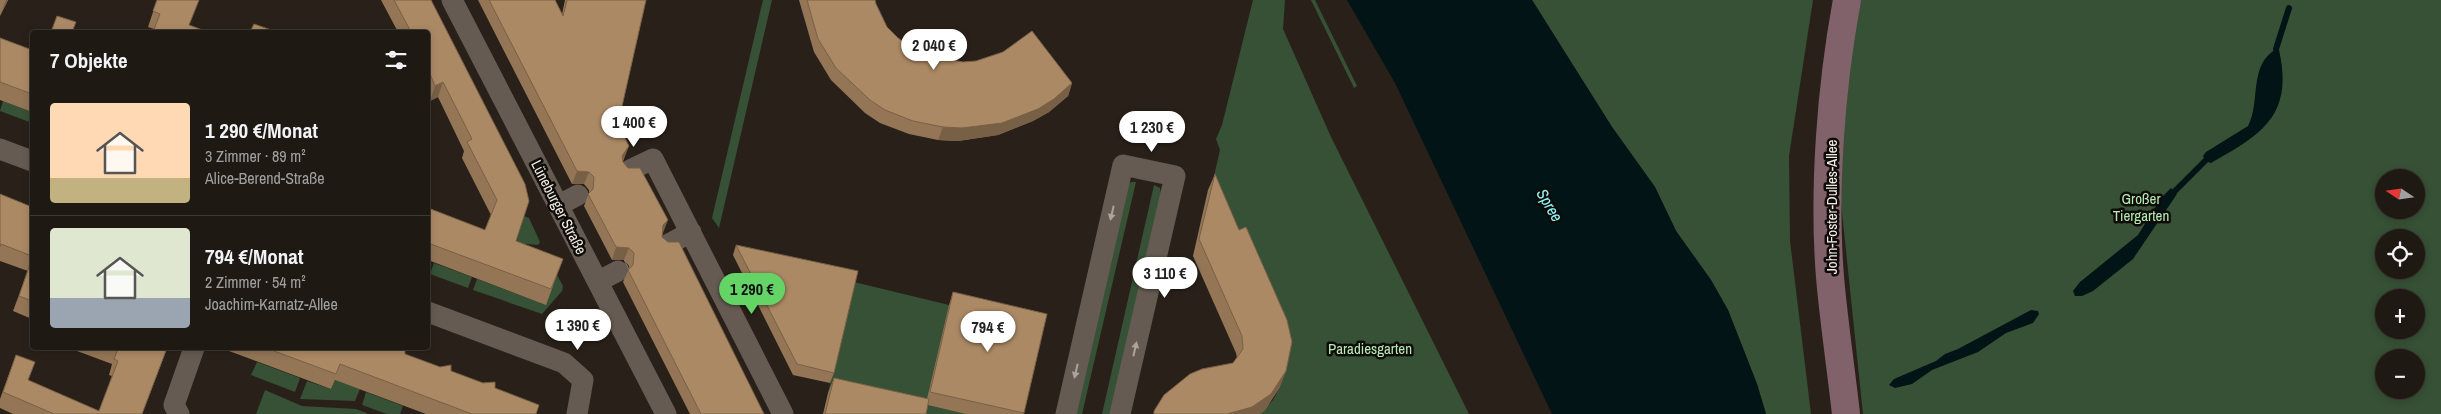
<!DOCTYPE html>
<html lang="de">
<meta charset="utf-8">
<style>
body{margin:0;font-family:"Archivo Narrow",sans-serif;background:#27221c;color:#f1f3f6;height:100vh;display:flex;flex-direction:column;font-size:19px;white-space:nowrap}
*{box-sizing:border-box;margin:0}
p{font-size:16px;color:#a1a0a0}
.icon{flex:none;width:28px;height:28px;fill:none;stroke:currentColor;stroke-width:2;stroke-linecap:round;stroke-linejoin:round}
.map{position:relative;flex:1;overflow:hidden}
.sheet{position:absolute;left:30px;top:30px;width:400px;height:320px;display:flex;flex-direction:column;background:#1f1913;border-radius:5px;box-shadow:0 2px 8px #0003,0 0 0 1px #3c3833}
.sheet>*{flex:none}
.needle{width:32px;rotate:283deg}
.buttons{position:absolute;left:2375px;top:169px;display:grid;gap:10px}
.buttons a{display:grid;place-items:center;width:50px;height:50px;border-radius:50%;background:#1f1913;box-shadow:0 2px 8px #0003,0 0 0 1px #3c3833;font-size:25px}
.price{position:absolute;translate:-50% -42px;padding:0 11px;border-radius:18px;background:#fff;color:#222;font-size:16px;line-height:32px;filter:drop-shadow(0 1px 2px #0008)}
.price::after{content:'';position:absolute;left:50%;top:30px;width:15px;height:11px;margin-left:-8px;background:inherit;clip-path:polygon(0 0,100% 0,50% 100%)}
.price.current{background:#65d467;color:#111}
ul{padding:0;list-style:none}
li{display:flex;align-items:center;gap:15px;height:125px;padding:0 20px}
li+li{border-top:1px solid #3c3833}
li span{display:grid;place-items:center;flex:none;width:140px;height:100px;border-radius:5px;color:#555}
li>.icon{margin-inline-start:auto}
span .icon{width:60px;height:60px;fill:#fffc;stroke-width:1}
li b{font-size:21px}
h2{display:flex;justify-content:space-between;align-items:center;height:60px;padding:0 20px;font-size:21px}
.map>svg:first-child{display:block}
.green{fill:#365135;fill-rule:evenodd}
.water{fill:#021415}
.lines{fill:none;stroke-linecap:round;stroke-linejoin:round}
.stream{stroke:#021415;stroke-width:6}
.street{stroke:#655b52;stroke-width:21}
.secondary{stroke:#81626a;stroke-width:28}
.tram{stroke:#867f78;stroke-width:1}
.wall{fill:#947657}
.shaded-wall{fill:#786047}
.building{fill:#ac8965;stroke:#786047}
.oneway{fill:#aca49c}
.labels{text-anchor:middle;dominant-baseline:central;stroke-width:5;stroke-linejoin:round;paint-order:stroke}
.park-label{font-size:15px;fill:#b5ecb3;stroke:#0f0b08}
.street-label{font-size:15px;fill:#f2ece6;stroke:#0f0b08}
.water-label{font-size:16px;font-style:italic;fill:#91f8f9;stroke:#0f0b08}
</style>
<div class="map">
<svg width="2441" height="414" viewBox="0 0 2441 414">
<rect width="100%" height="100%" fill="#292119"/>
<path class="green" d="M 763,0 L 772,0 L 719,228 L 712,218 Z
M 1253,0 L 1285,0 L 1283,29 L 1331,137 L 1469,414 L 1260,414 L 1273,400 L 1280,387 L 1214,176 L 1220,150 L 1216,139 L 1222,125 Z
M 1311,0 L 1315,0 L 1357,86 L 1354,88 Z
M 1532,0 L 1813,0 L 1789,156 L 1790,241 L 1811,414 L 1766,414 L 1757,384 L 1728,310 L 1711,280 L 1676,231 L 1655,187 L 1612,127 Z
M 1861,0 L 2441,0 L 2441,414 L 1863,414 L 1840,193 L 1842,135 L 1851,50 ZM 2384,178 L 2416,178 L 2416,210 L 2384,210 ZM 2384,238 L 2416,238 L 2416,270 L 2384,270 ZM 2384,298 L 2416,298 L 2416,330 L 2384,330 ZM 2384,358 L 2416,358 L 2416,390 L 2384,390 Z
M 3,101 L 32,112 L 32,123 L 0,111 Z
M 1131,182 L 1136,182 L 1082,414 L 1073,414 L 1126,186 Z
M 1154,185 L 1160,188 L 1161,196 L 1111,414 L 1102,414 Z
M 524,216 L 529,218 L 540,242 L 538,245 L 516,243 Z
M 434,263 L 472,277 L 468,288 L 430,274 Z
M 557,275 L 563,286 L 562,291 L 542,314 L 473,290 L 477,279 L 545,304 Z
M 854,282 L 949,305 L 966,414 L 921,414 L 828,393 Z
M 257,362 L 300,378 L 295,392 L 251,375 Z
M 335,380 L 360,389 L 355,401 L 300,399 L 307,381 L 331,389 Z
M 265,390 L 302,406 L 356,409 L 369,414 L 256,414 Z
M 366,392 L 403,406 L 400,414 L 387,414 L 362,405 Z"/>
<path class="water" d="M 1347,0 L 1532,0 L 1612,127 L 1655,187 L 1676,231 L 1711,280 L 1728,310 L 1757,384 L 1766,414 L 1552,414 L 1395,83 Z
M 2276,49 L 2279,50 C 2294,116 2261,135 2211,163 L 2205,161 L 2203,156 L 2206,152 L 2248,126 C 2261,102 2248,66 2276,49 Z
M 2171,188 L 2177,194 L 2133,259 L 2093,291 L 2082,296 L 2075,296 L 2073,291 L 2080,282 L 2138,235 L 2161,198 Z
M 2031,310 L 2038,311 L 2039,314 L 2033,323 L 2006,333 L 1978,352 L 1932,370 L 1912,384 L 1895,388 L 1889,385 L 1894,379 L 1936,361 L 1945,354 L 1958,349 Z"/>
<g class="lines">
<path class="stream" d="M 2276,49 L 2289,8
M 2175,191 L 2205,161"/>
<path class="street" d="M 452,0 L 666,414
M 0,149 L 32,161
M 630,170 L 653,159 L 783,414
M 559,205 L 578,195
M 669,244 L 691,232
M 599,281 L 618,271
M 428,312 L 564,363 L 583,380 L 577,414
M 179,414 L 174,405 L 194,348
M 1066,414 L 1123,165 L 1175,176 L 1120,414"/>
<path class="secondary" d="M 1846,414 C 1841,369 1834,323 1830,277 C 1823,190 1831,86 1847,0"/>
<path class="tram" d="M 619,250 L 635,281"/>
</g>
<path class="wall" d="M 0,0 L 8,0 L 0,16 Z
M 157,0 L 190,25 L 154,29 L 148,27 Z
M 381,0 L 431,0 L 516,241 L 563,259 L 546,305 L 428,260 L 428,208 L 485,230 L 491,215 L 462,158 L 464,151 L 438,97 L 430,101 L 428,96 L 428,32 L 398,32 Z
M 478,0 L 555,0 L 562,14 L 565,0 L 646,0 L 618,124 L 624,159 L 623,161 L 623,162 L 663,233 L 662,237 L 764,414 L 690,414 L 623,282 L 629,269 L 629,266 L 624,260 L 612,260 L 584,206 L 589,193 L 589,190 L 584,184 L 572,184 Z
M 799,0 L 875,0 L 876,4 L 887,27 L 898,38 L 921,54 L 1072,83 L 1068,96 L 1049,112 L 1033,121 L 998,135 L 958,141 L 938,140 L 909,134 L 880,123 L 865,113 L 831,80 L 814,52 Z
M 0,38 L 32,50 L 32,112 L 0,100 Z
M 1215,174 L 1280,387 L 1265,410 L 1260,414 L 1153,414 L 1233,363 L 1237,358 L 1236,353 L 1193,256 L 1208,190 Z
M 0,194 L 32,207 L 32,319 L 13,311 L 28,271 L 0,261 Z
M 736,245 L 834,373 L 830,383 L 793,375 L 733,255 Z
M 953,292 L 1024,414 L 966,414 L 928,405 L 926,414 L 823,414 L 828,393 L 834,378 L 927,399 L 949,305 Z
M 69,348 L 167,348 L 142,414 L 13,414 L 0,408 L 0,399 L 16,355 L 28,380 L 99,411 L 112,376 L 109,375 L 112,364 Z
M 230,348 L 388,348 L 495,388 L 536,414 L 426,414 L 335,380 L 331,389 L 229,351 Z"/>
<path class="shaded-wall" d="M 6,0 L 8,0 L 0,16 Z
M 443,82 L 438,97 L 430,101 L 435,86 Z
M 1072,83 L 1068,96 L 1049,112 L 1033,121 L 998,135 L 958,141 L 938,140 L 943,127 Z
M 629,146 L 624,159 L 618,169 L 622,156 Z
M 577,171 L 589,172 L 584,184 L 572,184 Z
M 668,220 L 663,233 L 658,238 L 663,225 Z
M 616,247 L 629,248 L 624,260 L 612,260 Z
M 1286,371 L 1280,387 L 1265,410 L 1260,414 L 1227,414 Z"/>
<path class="building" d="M 157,0 L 199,0 L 189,25 L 208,32 L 153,32 L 160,14 L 153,11 Z
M 394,0 L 431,0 L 525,184 L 529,201 L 516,241 L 563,259 L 551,289 L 428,243 L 428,208 L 485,230 L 497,200 L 467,142 L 472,139 L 443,82 L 435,86 L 428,69 L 428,32 L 411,32 Z
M 489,0 L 555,0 L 563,16 L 567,0 L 646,0 L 618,124 L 629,146 L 622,156 L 623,162 L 628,168 L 640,168 L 668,220 L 663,225 L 662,237 L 668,242 L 679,242 L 764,414 L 701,414 L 628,270 L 633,265 L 634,253 L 629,248 L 616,247 L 588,194 L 593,189 L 594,177 L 589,172 L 577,171 Z
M 807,0 L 875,0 L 876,4 L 887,27 L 898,38 L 921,54 L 963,62 L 976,61 L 1003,52 L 1032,31 L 1072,83 L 1054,99 L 1038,109 L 1002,123 L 962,128 L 943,127 L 913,121 L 885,110 L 870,100 L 836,68 L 818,39 Z
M 57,16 L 76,22 L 72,32 L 51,32 Z
M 254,24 L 277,32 L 250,32 Z
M 0,38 L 32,50 L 32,94 L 0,82 Z
M 1215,174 L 1239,230 L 1246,227 L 1287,320 L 1292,342 L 1286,371 L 1271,394 L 1252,407 L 1227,414 L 1154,414 L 1154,411 L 1164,395 L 1190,374 L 1202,369 L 1233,363 L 1243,349 L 1242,336 L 1199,239 Z
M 0,194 L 32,207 L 32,256 L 1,244 L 0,247 Z
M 428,196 L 430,197 L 428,203 Z
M 736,245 L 858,271 L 834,373 L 797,364 Z
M 32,258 L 32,301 L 19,296 Z
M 953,292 L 1047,314 L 1024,413 L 930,392 Z
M 115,348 L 167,348 L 142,414 L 54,414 L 3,392 L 16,355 L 35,362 L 28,380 L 99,411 L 118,361 L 114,359 L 118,349 Z
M 266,348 L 388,348 L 394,350 L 405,348 L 405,354 L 440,367 L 451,365 L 451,371 L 483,383 L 495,382 L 495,388 L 539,405 L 536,414 L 472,414 L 340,364 L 336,374 Z
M 834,378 L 929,399 L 926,414 L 825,414 Z"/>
<defs><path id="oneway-solid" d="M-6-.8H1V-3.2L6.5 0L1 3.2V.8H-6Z" transform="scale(1.25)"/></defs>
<g class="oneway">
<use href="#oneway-solid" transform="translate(1112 213) rotate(103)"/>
<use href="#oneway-solid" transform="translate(1135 349) rotate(-77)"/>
<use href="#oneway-solid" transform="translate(1076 371) rotate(103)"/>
</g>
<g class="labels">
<g class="park-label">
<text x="2141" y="198">Großer<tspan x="2141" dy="17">Tiergarten</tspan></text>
<text x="1370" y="348">Paradiesgarten</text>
</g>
<g class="street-label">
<text transform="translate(559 207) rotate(63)">Lüneburger Straße</text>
<text transform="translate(1831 207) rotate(-90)">John-Foster-Dulles-Allee</text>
</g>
<g class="water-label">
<text transform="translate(1550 205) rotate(59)">Spree</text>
</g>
</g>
</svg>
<div class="buttons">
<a><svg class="needle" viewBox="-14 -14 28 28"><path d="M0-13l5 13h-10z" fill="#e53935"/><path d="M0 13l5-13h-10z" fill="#a1a0a0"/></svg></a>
<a><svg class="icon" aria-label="locate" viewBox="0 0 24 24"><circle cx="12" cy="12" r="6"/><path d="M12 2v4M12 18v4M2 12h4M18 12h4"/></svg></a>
<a>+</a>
<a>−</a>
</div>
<b class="price" style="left:934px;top:71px">2 040 €</b>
<b class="price" style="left:634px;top:148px">1 400 €</b>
<b class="price" style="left:1152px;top:153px">1 230 €</b>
<b class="price" style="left:1165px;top:299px">3 110 €</b>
<b class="price current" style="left:752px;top:315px">1 290 €</b>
<b class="price" style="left:578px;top:351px">1 390 €</b>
<b class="price" style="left:988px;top:353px">794 €</b>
<section class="sheet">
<h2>7 Objekte<svg class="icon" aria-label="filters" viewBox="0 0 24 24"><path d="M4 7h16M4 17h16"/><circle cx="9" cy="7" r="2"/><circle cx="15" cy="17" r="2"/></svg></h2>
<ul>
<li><span style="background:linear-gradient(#ffd9b3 75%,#c2b280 0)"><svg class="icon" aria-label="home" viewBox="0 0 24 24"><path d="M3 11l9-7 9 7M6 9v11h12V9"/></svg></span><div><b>1 290 €/Monat</b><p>3 Zimmer · 89 m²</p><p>Alice-Berend-Straße</p></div></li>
<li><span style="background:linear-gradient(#dfe7d0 70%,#9aa5b1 0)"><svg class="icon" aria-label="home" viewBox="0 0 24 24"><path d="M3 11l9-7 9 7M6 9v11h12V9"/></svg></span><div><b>794 €/Monat</b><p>2 Zimmer · 54 m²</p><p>Joachim-Karnatz-Allee</p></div></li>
</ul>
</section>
</div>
